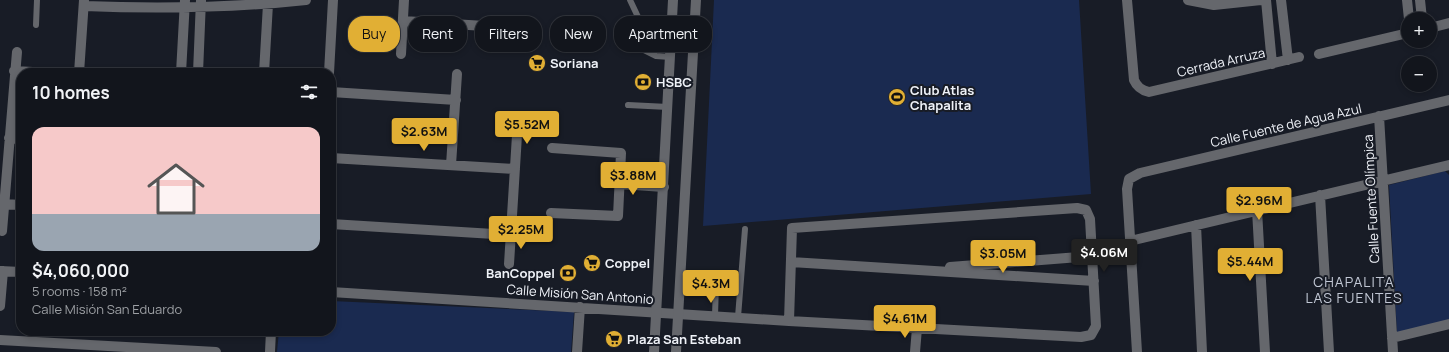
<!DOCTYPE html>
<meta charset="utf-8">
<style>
body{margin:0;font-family:Manrope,sans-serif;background:#1b1e25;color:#f1f3f6;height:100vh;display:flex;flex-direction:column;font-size:15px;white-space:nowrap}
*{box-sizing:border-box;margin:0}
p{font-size:13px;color:#9c9fa3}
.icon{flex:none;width:22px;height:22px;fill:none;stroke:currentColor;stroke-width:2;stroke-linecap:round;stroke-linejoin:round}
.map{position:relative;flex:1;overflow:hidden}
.details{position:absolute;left:16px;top:68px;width:320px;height:268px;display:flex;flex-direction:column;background:#12151c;border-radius:16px;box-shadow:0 2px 6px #0003,0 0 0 1px #31343b}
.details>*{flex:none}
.hud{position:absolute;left:348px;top:16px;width:380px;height:36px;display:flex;gap:8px}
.fabs{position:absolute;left:1401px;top:12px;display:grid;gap:8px}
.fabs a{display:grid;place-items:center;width:36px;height:36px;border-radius:50%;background:#12151c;box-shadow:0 2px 6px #0003,0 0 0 1px #31343b;font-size:20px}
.price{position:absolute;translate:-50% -34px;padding:0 9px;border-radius:4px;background:#e1af34;color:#111;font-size:13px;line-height:26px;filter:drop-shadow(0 1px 2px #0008)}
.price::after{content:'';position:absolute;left:50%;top:24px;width:12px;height:9px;margin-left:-6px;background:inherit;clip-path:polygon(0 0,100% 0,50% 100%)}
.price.on{background:#222;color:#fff}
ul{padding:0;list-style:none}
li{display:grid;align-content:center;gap:8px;height:212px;padding:0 16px}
li span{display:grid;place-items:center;height:124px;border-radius:12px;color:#555}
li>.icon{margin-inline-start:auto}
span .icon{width:72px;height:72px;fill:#fffc;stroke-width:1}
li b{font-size:17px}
h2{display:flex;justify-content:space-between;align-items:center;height:48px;padding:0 16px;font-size:17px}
.tag{padding:0 14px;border-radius:16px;background:#12151c;box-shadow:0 2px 6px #0003,0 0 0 1px #31343b;font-size:14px;line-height:36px}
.tag.on{background:#e1af34;color:#111}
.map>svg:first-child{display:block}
.green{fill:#1a2a50}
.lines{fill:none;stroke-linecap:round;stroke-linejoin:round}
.service{stroke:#65676c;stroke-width:6}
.minor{stroke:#65676c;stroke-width:10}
.tertiary{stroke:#65676c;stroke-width:10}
.labels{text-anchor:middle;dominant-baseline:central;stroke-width:4;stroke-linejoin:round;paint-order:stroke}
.street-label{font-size:13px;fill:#eff2f8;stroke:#181c26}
.poi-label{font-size:13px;font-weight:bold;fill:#eff2f8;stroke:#181c26;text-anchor:start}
.neighbourhood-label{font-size:14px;letter-spacing:1px;fill:#c2c8d5;stroke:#181c26}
</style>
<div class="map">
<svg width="1449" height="352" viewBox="0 0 1449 352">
<rect width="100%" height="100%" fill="#181c26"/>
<path class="green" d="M 714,0 L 1079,0 L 1091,194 L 703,226 Z
M 1445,171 L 1449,175 L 1449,321 L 1397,333 L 1389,185 Z
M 331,301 L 574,312 L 571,352 L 277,352 L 279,331 L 331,331 Z"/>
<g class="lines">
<path class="service" d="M 630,0 L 639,19 L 642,49 L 656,56 L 670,57
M 36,25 L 37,0
M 628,105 L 668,107
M 680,282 L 716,284 L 715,316
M 738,317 L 745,229"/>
<path class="minor" d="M 1127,0 L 1134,80 C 1137,87 1141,90 1149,92 L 1299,57
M 1188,0 L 1214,5 L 1261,0
M 1266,0 L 1272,64
M 1281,0 L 1288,60
M 1407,0 L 1409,19
M 1420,0 L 1422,19
M 84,6 C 159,9 232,8 306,0
M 403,21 L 485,26
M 1430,28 L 1449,23
M 401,54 L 404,0
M 1319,54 L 1408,33
M 14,71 L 51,73
M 79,73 L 84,0
M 181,73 L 185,0
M 198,73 L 201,0
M 264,73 L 268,4
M 329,73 L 333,0
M 331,92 L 456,100
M 1379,116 L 1393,352
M 9,138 L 21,139
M 331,158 L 515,169
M 451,165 L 457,74
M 620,184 L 664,187
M 1320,195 L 1329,352
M 4,204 L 21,205
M 1257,210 L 1265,352
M 551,213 L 618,216 L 621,153 L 552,148
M 331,224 L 511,235
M 1196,225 L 1202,352
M 2,231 L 17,52
M 1130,241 L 1449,165
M 791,262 L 1094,281
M 509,264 L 518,119
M 950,267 L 1092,256
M 0,271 L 21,272
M 331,292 L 789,321 L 1081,337 L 1091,335 L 1096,326 L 1090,219 L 1086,210 L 1077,208 L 792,228 L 789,321
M 0,306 L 3,271
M 1392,338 L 1449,324
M 0,340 L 216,352
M 270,352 L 271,331
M 577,352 L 580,307
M 915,352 L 917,328
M 1137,352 L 1127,189 L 1129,179 L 1140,173 L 1449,100"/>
<path class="tertiary" d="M 654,352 L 673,0
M 676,352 L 696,0"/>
</g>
<defs>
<g id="supermarket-disc" transform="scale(0.9)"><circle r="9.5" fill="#e1af34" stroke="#181c26"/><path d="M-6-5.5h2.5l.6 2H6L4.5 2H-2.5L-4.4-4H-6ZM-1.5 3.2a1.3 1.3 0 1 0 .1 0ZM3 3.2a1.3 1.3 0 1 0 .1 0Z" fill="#111"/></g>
<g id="bank-disc" transform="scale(0.9)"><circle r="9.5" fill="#e1af34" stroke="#181c26"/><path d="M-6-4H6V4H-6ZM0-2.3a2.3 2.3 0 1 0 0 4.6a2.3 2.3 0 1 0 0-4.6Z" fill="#111"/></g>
<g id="stadium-disc" transform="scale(0.9)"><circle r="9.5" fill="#e1af34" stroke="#181c26"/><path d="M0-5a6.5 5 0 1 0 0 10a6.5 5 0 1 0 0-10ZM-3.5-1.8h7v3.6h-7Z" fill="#111"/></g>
</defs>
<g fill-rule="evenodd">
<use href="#supermarket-disc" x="537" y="63"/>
<use href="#bank-disc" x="643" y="82"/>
<use href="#stadium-disc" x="897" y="97"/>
<use href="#supermarket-disc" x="592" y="263"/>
<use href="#bank-disc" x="568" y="273"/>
<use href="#supermarket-disc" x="614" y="339"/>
</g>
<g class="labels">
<g class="street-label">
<text transform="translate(1221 62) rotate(-13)">Cerrada Arruza</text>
<text transform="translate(1286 125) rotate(-13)">Calle Fuente de Agua Azul</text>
<text transform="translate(1371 199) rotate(-93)">Calle Fuente Olímpica</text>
<text transform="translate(580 294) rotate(4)">Calle Misión San Antonio</text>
</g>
<g class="poi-label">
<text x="550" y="63">Soriana</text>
<text x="656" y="82">HSBC</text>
<text x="910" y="90">Club Atlas<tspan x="910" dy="15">Chapalita</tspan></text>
<text x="605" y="263">Coppel</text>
<text x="555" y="273" text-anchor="end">BanCoppel</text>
<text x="627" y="339">Plaza San Esteban</text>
</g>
<g class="neighbourhood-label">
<text x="1354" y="281">CHAPALITA<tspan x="1354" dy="16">LAS FUENTES</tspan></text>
</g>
</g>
</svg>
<div class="fabs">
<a>+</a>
<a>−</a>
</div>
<b class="price" style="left:527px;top:145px">$5.52M</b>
<b class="price" style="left:424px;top:152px">$2.63M</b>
<b class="price" style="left:633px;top:196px">$3.88M</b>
<b class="price" style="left:1259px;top:221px">$2.96M</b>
<b class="price" style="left:521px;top:250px">$2.25M</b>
<b class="price on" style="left:1104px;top:273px">$4.06M</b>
<b class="price" style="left:1003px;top:274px">$3.05M</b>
<b class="price" style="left:1250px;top:282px">$5.44M</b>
<b class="price" style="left:711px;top:304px">$4.3M</b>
<b class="price" style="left:905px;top:339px">$4.61M</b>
<div class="hud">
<a class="tag on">Buy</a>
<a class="tag">Rent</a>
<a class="tag">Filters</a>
<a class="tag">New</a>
<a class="tag">Apartment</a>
</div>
<section class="details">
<h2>10 homes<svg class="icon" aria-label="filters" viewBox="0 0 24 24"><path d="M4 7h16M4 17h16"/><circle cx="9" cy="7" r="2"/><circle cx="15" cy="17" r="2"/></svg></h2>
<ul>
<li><span style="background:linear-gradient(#f6c9c9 70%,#9aa5b1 0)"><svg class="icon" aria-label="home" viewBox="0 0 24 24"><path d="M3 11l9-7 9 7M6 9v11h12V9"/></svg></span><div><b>$4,060,000</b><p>5 rooms · 158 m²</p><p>Calle Misión San Eduardo</p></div></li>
</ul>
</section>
</div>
